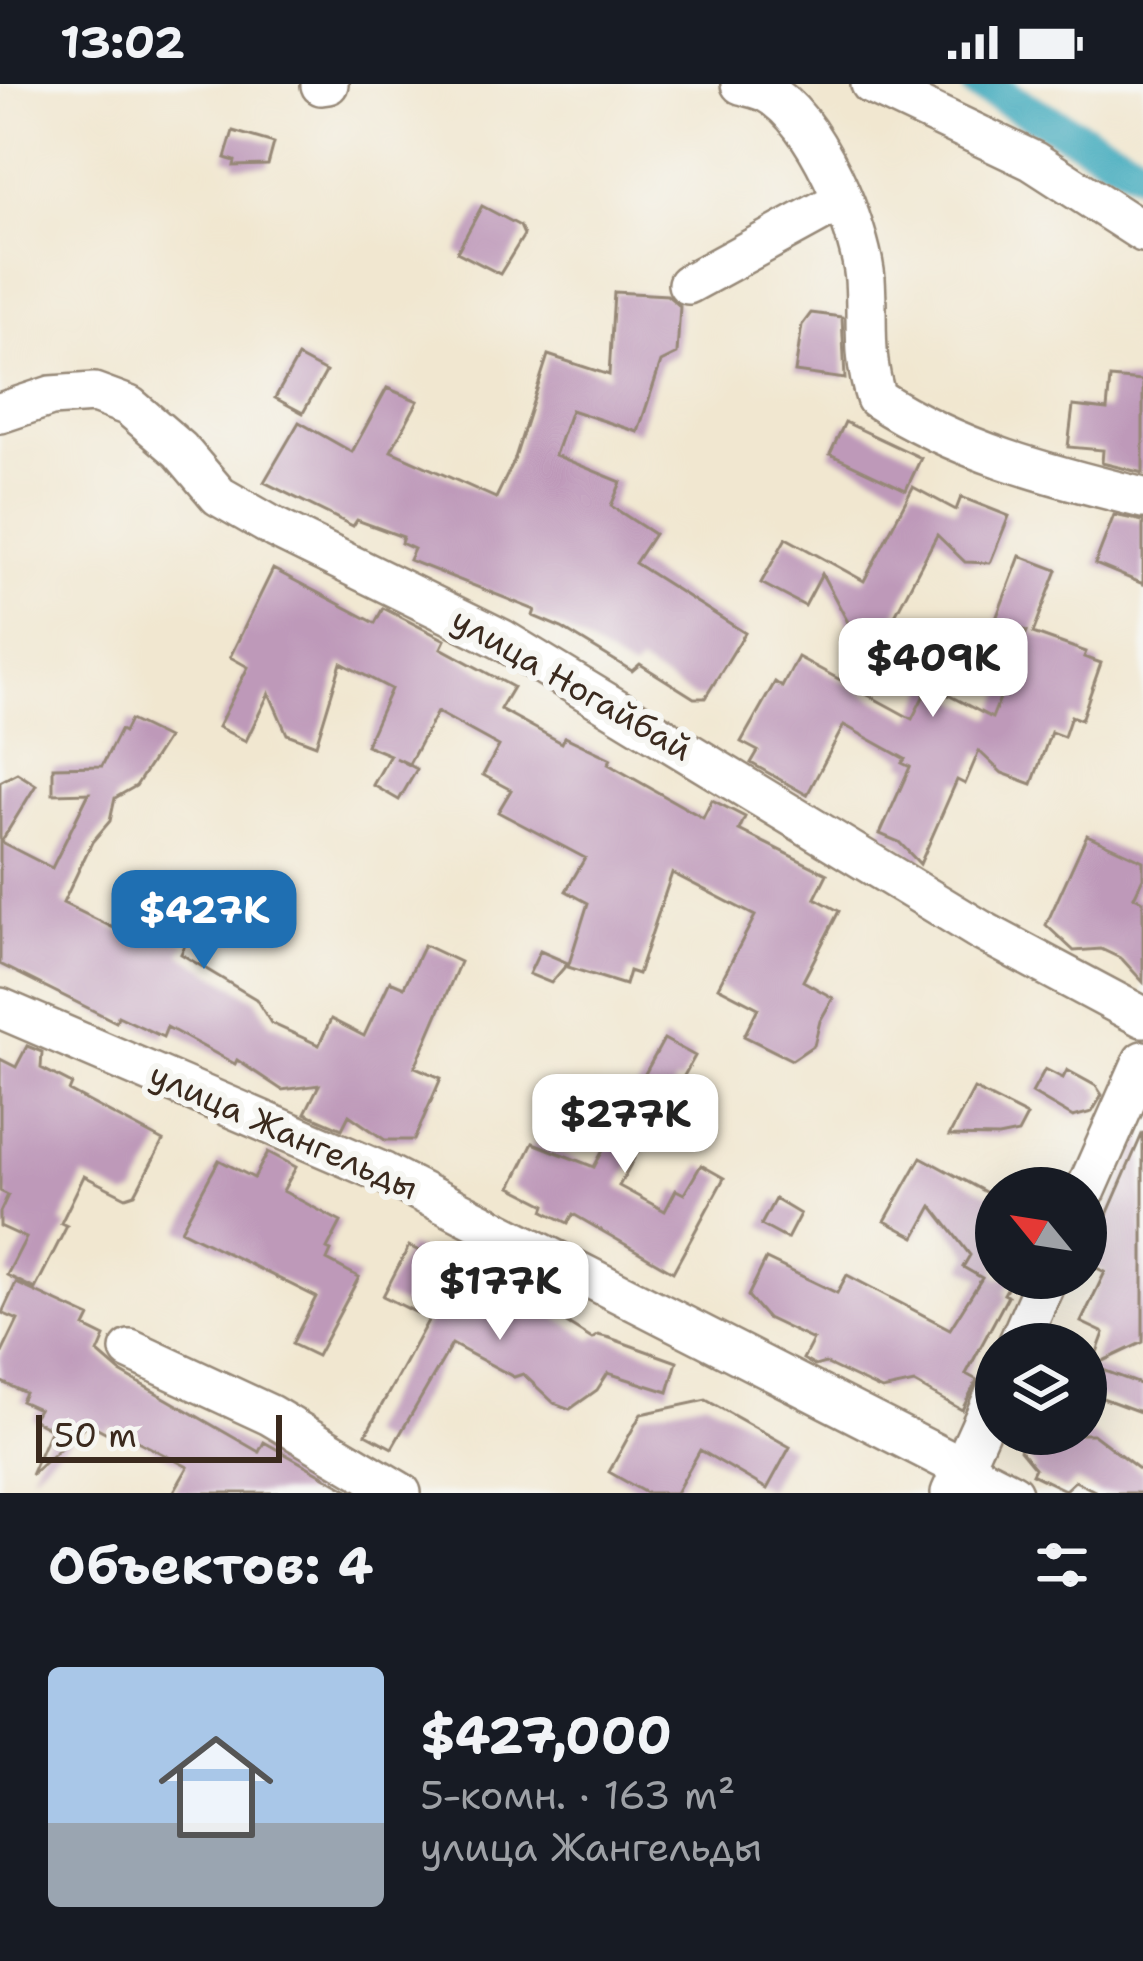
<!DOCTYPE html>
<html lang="ru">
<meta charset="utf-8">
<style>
body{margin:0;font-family:"Shantell Sans",sans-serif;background:#20242c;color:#f1f3f6;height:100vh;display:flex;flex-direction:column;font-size:45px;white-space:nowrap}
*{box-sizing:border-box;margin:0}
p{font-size:39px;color:#9ea1a6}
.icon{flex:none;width:66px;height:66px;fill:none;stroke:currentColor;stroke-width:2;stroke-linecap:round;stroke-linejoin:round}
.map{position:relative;height:1409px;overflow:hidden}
.sheet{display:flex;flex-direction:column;background:#171b24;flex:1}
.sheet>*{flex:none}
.needle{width:78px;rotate:300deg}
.fabs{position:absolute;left:975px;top:1083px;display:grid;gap:24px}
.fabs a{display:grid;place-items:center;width:132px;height:132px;border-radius:50%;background:#171b24;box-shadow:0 12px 48px #0002;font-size:60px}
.scale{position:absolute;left:36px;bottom:30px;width:246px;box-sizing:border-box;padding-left:12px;border:6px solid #3b2a1e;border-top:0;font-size:33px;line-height:42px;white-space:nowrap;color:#3b2a1e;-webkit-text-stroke:9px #f6f6f2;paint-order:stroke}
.price{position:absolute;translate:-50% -102px;padding:0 27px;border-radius:24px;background:#fff;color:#222;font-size:39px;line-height:78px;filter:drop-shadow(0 3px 6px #0008)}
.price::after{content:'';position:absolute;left:50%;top:72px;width:36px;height:27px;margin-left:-18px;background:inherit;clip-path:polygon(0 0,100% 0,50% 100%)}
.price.on{background:#1f6fb2;color:#fff}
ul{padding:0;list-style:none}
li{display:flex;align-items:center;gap:36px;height:300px;padding:0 48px}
li span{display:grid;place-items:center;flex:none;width:336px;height:240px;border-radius:12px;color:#555}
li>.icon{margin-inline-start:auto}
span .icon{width:144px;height:144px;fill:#fffc;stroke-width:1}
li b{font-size:51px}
h2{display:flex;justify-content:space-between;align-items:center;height:144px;padding:0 48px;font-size:51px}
.status{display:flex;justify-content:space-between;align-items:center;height:84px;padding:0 60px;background:#171b24;direction:ltr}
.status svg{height:33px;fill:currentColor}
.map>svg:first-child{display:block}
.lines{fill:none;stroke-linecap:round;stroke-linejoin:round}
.canal{stroke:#3da9bc;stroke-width:36}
.building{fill:#be99b9}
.minor-casing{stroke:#968877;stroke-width:44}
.minor{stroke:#fff;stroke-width:39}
.labels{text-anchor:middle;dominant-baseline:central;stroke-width:12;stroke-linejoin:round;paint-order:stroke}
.street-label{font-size:33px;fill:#3b2a1e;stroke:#f6f6f2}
</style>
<div class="status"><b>13:02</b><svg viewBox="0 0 49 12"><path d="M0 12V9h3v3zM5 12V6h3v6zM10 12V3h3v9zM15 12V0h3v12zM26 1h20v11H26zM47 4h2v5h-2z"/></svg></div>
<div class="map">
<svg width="1143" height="1409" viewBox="0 0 1143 1409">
<rect width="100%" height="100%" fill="#f6f6f2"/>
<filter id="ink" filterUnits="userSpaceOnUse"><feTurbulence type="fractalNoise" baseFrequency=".00833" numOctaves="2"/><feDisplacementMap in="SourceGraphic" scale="24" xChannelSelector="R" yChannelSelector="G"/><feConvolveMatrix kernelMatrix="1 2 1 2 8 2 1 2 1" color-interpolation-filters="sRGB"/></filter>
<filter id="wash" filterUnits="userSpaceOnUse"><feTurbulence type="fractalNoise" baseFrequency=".004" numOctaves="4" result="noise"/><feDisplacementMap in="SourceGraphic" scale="48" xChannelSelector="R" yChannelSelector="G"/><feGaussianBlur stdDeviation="2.7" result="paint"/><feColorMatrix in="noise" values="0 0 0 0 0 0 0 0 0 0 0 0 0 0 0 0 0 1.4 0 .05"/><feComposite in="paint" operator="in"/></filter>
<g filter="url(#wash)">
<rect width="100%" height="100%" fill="#f1e7d0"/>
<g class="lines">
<path class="canal" d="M 979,0 L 1143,88"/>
</g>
<g id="blocks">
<path class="building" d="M 233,47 L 274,59 L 268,81 L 234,82 L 235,77 L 225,74 Z
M 482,122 L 520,142 L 524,151 L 500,190 L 457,168 Z
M 614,208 L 667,211 L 680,222 L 677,270 L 661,278 L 638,348 L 571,326 L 555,371 L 621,398 L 611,422 L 654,450 L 635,479 L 745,549 L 705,614 L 694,614 L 640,580 L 632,587 L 562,544 L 533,532 L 535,526 L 409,476 L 414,465 L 401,459 L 403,453 L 357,436 L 353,442 L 264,398 L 299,338 L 352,368 L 387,304 L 418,317 L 391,367 L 496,414 L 514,377 L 548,271 L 609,291 Z
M 811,229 L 842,233 L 845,295 L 795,288 L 802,241 Z
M 298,273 L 326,288 L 303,329 L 275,314 Z
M 1110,294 L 1143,297 L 1143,389 L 1102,379 L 1103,366 L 1068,363 L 1073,322 L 1107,326 Z
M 845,338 L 921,374 L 906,406 L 830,370 Z
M 913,403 L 956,426 L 961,413 L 1009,432 L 990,479 L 965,478 L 937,451 L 881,558 L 857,555 L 822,490 L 805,522 L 761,499 L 786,454 L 864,497 Z
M 1114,431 L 1143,437 L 1143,500 L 1095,480 Z
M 1020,472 L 1057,486 L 1033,549 L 1086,568 L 1084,573 L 1101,579 L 1081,636 L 1071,632 L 1064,653 L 1051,648 L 1032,700 L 1002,689 L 979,667 L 965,700 L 957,696 L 920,780 L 899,758 L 880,750 L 910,683 L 902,679 L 905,675 L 844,641 L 807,711 L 751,679 L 758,667 L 741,658 L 775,598 L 782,603 L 798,573 L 912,635 L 929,601 L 992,634 L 1027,547 L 996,535 Z
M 273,485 L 375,539 L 383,524 L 445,556 L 441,564 L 513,603 L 500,625 L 562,659 L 565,653 L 611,675 L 608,680 L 703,734 L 712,716 L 745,733 L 739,746 L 827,790 L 815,814 L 839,827 L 803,897 L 833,914 L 820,937 L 814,961 L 792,976 L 744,952 L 758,924 L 718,903 L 755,832 L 672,789 L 638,890 L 629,887 L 625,901 L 568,883 L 588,819 L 566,807 L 585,774 L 498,728 L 511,706 L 483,691 L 499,662 L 437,628 L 409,680 L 396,674 L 417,685 L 399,716 L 373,701 L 390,671 L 366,661 L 391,605 L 341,579 L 316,661 L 287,650 L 269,609 L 246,657 L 218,643 L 248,583 L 230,573 Z
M 130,636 L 167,654 L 136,702 L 115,714 L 110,737 L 92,758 L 63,819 L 128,851 L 131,845 L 136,847 L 140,839 L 186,859 L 181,870 L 256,915 L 271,939 L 319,961 L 331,935 L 364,952 L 390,897 L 404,903 L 424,861 L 460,878 L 415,983 L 441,994 L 414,1056 L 385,1056 L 349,1031 L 342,1045 L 305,1029 L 319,1001 L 282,1006 L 237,976 L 235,980 L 167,943 L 163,953 L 118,932 L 116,938 L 0,880 L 0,698 L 17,689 L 36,701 L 1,758 L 52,784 L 89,709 L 53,710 L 53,683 L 102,682 L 120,646 L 124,648 Z
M 1087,751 L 1143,777 L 1143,794 L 1134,813 L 1143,817 L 1143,898 L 1122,875 L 1101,865 L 1074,867 L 1046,841 Z
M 540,867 L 568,879 L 551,899 L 529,890 Z
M 664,955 L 695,972 L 680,999 L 676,997 L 619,1102 L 665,1127 L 676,1106 L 684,1110 L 701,1081 L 724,1094 L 673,1188 L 573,1130 L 568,1139 L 544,1127 L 546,1121 L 511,1103 L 533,1059 L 594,1083 Z
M 27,962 L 42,968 L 41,984 L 72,1000 L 69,1007 L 163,1057 L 135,1110 L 126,1113 L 84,1092 L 61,1139 L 67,1142 L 35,1205 L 7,1191 L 26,1154 L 0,1142 L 0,1128 L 8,1111 L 0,1107 L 0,975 L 16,983 Z
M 1045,985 L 1063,994 L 1067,986 L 1096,1002 L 1102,1011 L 1092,1028 L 1073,1033 L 1032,1009 Z
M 974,1005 L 1027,1032 L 1018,1049 L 998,1053 L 949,1052 Z
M 1143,1048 L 1143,1258 L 1092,1282 L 1104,1249 L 1081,1238 L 1105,1188 L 1086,1179 Z
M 268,1068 L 296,1083 L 283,1107 L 341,1138 L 327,1165 L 331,1167 L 327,1176 L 359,1193 L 317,1272 L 292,1260 L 316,1213 L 181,1146 L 219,1076 L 254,1094 Z
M 921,1073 L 996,1114 L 996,1194 L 1013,1194 L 1004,1210 L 1008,1212 L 966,1290 L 977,1296 L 962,1326 L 914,1299 L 882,1306 L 825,1279 L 815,1282 L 803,1275 L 813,1256 L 767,1234 L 748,1212 L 766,1175 L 837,1209 L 847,1191 L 950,1245 L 982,1194 L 963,1183 L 970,1171 L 932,1122 L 915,1153 L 885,1137 Z
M 775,1115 L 800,1130 L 787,1155 L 761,1141 Z
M 409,1162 L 530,1222 L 533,1218 L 592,1255 L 598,1251 L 610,1254 L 677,1278 L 668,1308 L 608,1289 L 597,1306 L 570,1325 L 554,1319 L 523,1290 L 514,1293 L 452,1260 L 392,1364 L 366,1350 L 429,1235 L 383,1212 Z
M 16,1199 L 90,1233 L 85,1243 L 105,1253 L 98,1269 L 120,1288 L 259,1368 L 264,1358 L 354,1409 L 173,1409 L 188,1383 L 110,1343 L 107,1349 L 88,1339 L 31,1391 L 51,1345 L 32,1335 L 38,1325 L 21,1317 L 25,1309 L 0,1297 L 0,1273 L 18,1236 L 2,1229 Z
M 1092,1282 L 1143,1301 L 1143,1329 L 1086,1308 Z
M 706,1316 L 790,1363 L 767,1405 L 700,1366 L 676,1409 L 646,1409 L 609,1388 L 641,1330 Z
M 1025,1350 L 1093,1350 L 1143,1388 L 1143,1409 L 1099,1409 L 1075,1397 L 1065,1406 L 1032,1390 L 1035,1384 L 1020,1366 Z"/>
</g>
</g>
<g filter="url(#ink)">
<use href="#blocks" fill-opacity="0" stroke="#968877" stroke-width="3"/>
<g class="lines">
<g class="minor-casing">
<path id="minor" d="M 741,0 C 750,3 761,5 768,9 C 815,35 860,142 865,195 C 868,238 862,272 876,314 C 957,367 1049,391 1143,414
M 871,0 L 1033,77 L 1143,148
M 321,1 L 328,0
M 688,200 L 842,116
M 0,329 L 51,312 L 94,309 L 129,322 L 180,366 L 219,412 L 275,444 L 501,555 L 980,846 L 1143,933
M 0,924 L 384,1089 L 1012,1409
M 1086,1106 L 1143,977
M 1018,1260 L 1047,1194
M 130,1266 L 270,1331 L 401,1409
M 951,1409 L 996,1309"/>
</g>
<use href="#minor" class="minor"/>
</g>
</g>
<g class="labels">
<g class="street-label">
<text transform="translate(572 600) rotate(30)">улица Ногайбай</text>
<text transform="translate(284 1047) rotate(24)">улица Жангельды</text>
</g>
</g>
</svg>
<div class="fabs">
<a><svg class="needle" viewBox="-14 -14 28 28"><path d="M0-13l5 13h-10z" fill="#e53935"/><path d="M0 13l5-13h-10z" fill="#9ea1a6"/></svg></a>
<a><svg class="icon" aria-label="layers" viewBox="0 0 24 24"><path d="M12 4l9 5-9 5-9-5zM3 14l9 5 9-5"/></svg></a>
</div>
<div class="scale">50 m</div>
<b class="price" style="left:933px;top:636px">$409K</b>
<b class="price on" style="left:204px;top:888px">$427K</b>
<b class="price" style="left:625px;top:1092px">$277K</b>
<b class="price" style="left:500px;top:1259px">$177K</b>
</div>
<section class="sheet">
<h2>Объектов: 4<svg class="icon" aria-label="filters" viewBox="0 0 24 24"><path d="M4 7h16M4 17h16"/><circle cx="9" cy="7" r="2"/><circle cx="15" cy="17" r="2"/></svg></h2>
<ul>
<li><span style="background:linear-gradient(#a9c7e8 65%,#9aa5b1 0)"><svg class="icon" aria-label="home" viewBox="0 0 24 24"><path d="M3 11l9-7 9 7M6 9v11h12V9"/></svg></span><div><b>$427,000</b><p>5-комн. · 163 m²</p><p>улица Жангельды</p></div></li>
</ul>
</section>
